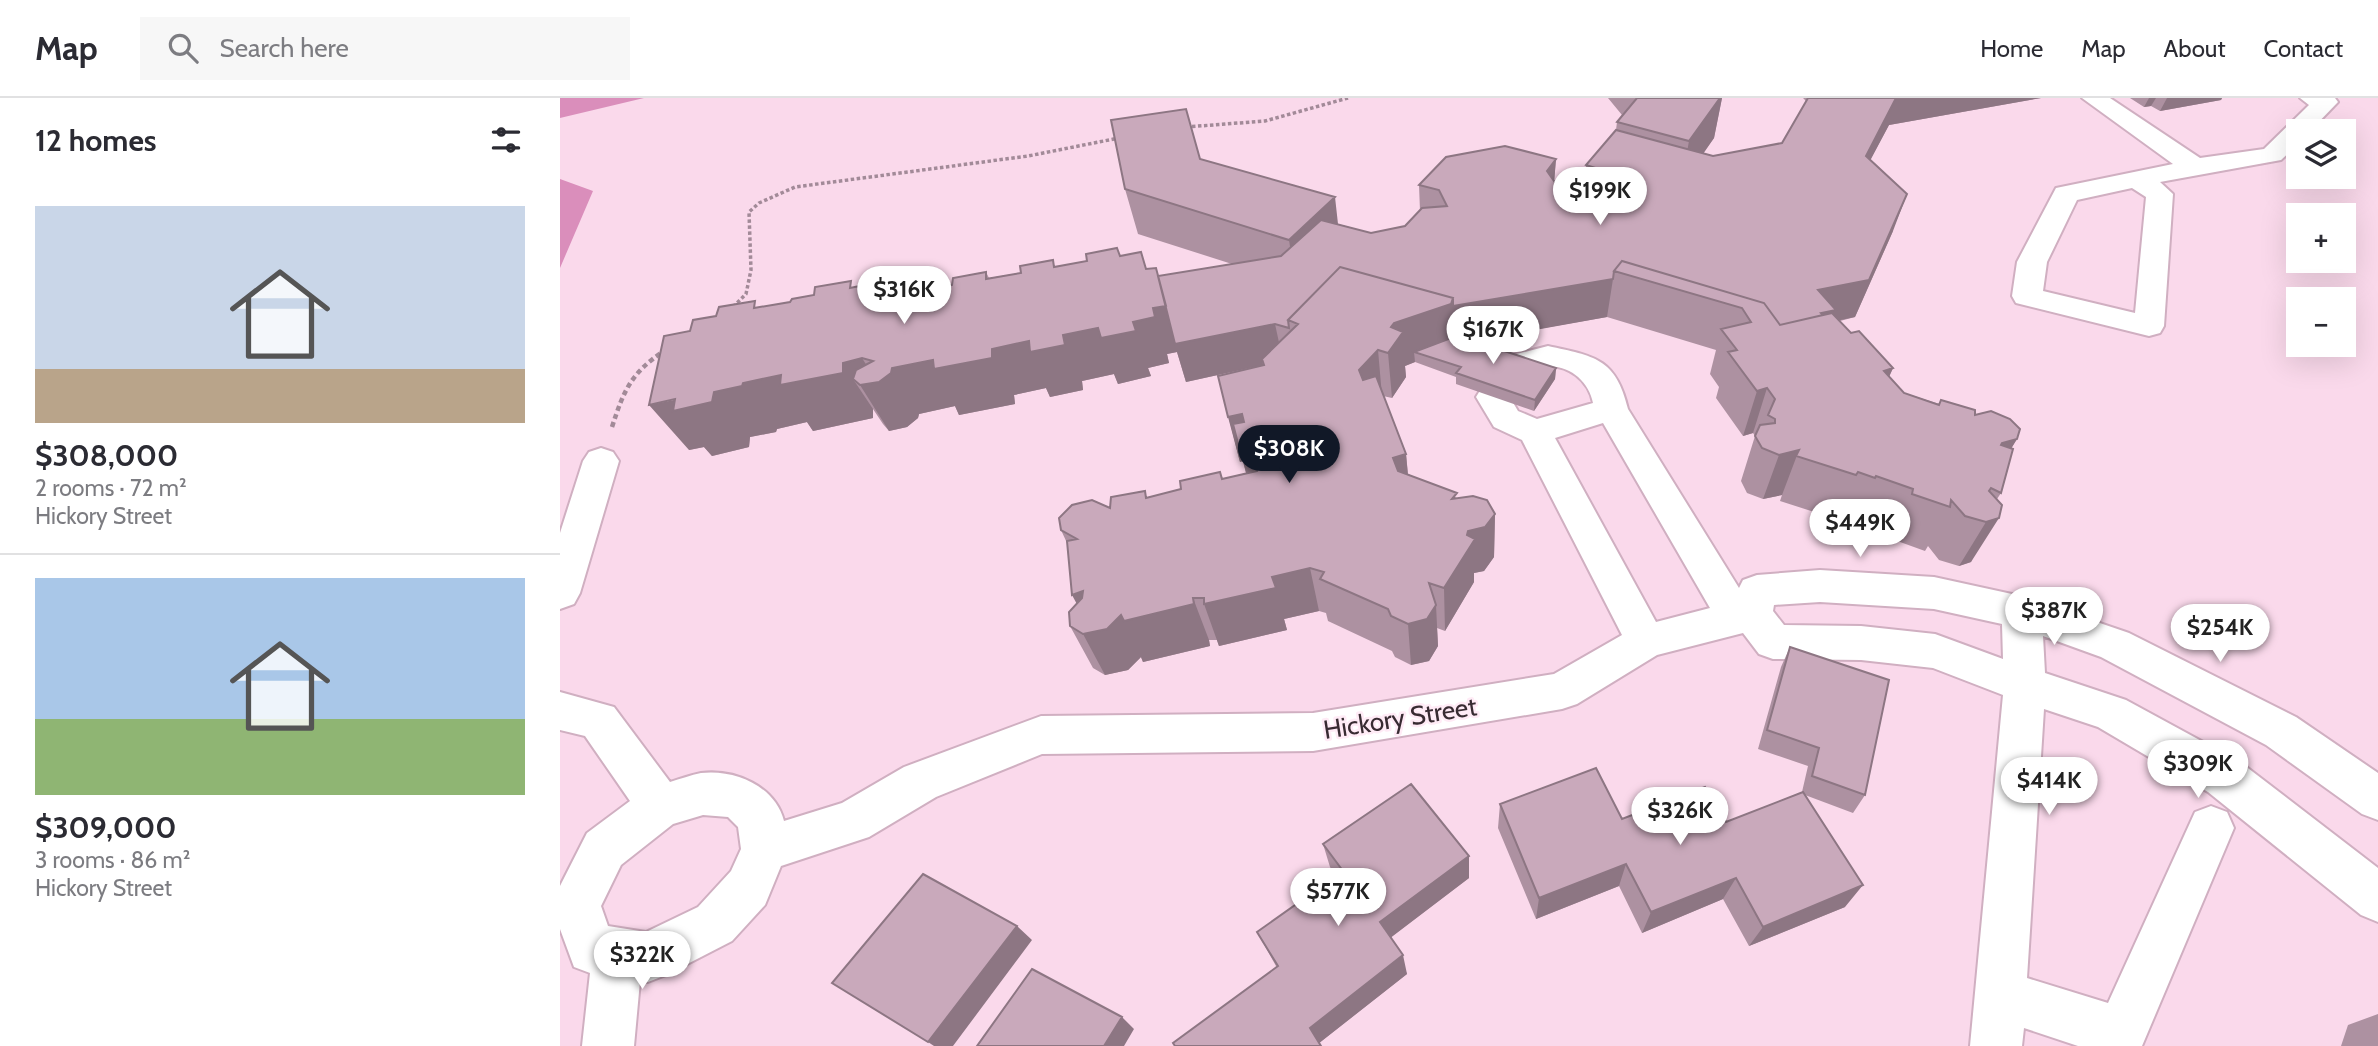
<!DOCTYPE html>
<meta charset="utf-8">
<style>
body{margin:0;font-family:Cabin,sans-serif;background:#f7f7f7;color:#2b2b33;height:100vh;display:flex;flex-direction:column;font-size:26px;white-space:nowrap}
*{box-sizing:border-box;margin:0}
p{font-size:23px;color:#7c7c81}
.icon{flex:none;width:38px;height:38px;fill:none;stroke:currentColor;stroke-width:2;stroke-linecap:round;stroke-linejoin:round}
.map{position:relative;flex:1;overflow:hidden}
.sheet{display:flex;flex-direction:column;background:#fff;width:560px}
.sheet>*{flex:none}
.fabs{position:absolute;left:1726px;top:21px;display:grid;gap:14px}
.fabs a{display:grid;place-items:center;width:70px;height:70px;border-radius:0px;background:#fff;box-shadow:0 7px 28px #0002;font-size:35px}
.price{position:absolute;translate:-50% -60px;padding:0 16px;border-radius:24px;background:#fff;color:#222;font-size:23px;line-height:46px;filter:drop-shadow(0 2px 4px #0008)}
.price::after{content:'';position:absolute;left:50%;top:42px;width:21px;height:16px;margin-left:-10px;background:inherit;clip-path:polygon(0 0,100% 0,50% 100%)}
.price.current{background:#111827;color:#fff}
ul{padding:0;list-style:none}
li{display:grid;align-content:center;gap:14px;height:371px;padding:0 35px}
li+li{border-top:2px solid #e1e1e2}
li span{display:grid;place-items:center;height:217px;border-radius:0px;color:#555}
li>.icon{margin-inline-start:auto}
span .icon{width:126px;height:126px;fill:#fffc;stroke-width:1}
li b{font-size:30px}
h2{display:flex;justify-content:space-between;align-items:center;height:84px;padding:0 35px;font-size:30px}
header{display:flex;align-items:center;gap:42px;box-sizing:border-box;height:98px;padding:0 35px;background:#fff;border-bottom:2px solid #e1e1e2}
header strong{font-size:33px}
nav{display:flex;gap:38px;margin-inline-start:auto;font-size:24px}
.search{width:490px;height:63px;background:#f7f7f7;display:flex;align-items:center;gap:18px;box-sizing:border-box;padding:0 24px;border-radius:0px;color:#7c7c81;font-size:26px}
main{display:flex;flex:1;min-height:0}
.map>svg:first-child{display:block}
.forest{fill:#da8ebb}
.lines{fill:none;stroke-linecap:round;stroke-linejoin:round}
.minor-casing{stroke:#d0afc1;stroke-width:4}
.path-far1{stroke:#a28a98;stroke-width:3.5;stroke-dasharray:3.5 2.5;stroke-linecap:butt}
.path{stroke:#a28a98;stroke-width:4.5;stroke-dasharray:5 3.5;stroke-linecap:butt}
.minor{fill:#fff;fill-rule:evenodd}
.wall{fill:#ad91a1}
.shaded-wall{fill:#8d7683}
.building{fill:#c9a9bb;stroke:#8d7683;stroke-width:2}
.labels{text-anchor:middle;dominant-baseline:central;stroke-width:5;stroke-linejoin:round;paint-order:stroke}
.street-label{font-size:26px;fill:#382b32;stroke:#ffebf6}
</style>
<header>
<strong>Map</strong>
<div class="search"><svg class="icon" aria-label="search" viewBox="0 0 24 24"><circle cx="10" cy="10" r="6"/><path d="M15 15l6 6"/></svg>Search here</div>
<nav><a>Home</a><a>Map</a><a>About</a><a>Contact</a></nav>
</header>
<main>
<section class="sheet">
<h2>12 homes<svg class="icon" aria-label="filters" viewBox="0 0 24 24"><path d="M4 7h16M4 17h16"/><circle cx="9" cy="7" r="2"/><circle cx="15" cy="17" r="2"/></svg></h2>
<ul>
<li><span style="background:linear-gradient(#c9d6e8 75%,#b9a48a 0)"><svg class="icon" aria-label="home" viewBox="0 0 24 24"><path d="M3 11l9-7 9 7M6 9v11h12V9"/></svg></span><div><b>$308,000</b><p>2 rooms · 72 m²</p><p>Hickory Street</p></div></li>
<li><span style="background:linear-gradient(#a9c7e8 65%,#8fb573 0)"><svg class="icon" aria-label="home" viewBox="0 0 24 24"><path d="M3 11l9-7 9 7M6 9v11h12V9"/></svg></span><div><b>$309,000</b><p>3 rooms · 86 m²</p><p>Hickory Street</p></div></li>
</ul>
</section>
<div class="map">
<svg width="1818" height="948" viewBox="0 0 1818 948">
<rect width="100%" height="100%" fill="#fad9eb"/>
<path class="forest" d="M 0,0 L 84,0 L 0,20 Z
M 0,81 L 33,93 L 0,170 Z"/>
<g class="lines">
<g class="minor-casing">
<path id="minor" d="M 1522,0 L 1550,0 L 1640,60 L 1704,51 L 1749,7 L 1740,0 L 1775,0 L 1778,4 L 1750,33 L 1738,33 L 1738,46 L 1721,62 L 1600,84 L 1613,96 L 1604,228 L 1600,235 L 1589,238 L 1456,205 L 1452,198 L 1457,164 L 1496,90 L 1613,66 ZM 1572,90 L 1586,99 L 1575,215 L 1483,193 L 1487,164 L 1517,102 Z
M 988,248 C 1034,258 1056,260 1068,311 L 1179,490 L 1183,482 L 1197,477 L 1260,472 L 1374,479 L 1461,498 L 1569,535 L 1736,619 L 1818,675 L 1818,722 L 1802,716 L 1706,647 L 1541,559 L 1483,538 L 1485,575 L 1566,602 L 1680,664 L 1818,770 L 1818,824 L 1801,817 L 1648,694 L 1538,629 L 1484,611 L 1467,880 L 1548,905 L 1635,714 L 1651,708 L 1667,714 L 1674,730 L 1582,948 L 1518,948 L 1464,930 L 1462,948 L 1410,948 L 1443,597 L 1373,570 L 1301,562 L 1213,561 L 1199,556 L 1183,535 L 1097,557 L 1017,606 L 1002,611 L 753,653 L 482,656 L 376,699 L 309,739 L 221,768 L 205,807 L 172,843 L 106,877 L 88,884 L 80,883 L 74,948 L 22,948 L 30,875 L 14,869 L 0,831 L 0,788 L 27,735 L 70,703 L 25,638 L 0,632 L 0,594 L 54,609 L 110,684 C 120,681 131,677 141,675 C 175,671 215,688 224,723 L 282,705 L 344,669 L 481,618 L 753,615 L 994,576 L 1062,537 L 962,342 L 934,329 L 916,299 L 921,291 L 933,288 L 945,291 L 958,313 L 977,321 L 1033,305 C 1029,283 1008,265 984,269 C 968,272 957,279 941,274 L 936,267 L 941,260 ZM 1043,325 L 1150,510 L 1096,524 L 995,340 ZM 1260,504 L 1374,511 L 1442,526 L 1443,561 L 1375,536 L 1301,528 L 1224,527 L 1213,513 L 1214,507 ZM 143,717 L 168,719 L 178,729 L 181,751 L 171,773 L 138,809 L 86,834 L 48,828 L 41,808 L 61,767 L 113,726 Z
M 41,350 L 53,354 L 59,363 L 20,495 L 14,506 L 0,511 L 0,435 L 23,363 L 29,354 Z"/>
</g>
<path class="path-far1" d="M 626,29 L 705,23 L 788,0
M 173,209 L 186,196 L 191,172 L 189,114 L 199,105 L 235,89 L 468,58 L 559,40"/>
<path class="path" d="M 52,329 C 64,292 71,275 104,253"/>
<use href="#minor" class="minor"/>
</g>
<path class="wall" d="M 1048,0 L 1162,0 L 1154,40 L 1143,55 L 1153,58 L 1222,45 L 1246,3 L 1243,0 L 1481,0 L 1329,27 L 1310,62 L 1333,133 L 1295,219 L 1280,223 L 1291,235 L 1333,270 L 1329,278 L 1344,295 L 1415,317 L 1457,341 L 1451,350 L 1441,395 L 1437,401 L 1411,464 L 1399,468 L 1379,462 L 1368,448 L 1365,453 L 1329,440 L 1330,435 L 1295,422 L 1294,425 L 1278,418 L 1276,421 L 1220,403 L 1222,397 L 1203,401 L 1187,395 L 1181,383 L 1195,338 L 1193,335 L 1183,338 L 1156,300 L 1159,289 L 1150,276 L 1156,252 L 1047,219 L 904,244 L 996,270 L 995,281 L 974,313 L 896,286 L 896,279 L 855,264 L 845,268 L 846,279 L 832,300 L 823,298 L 846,356 L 848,376 L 897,400 L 935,416 L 934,459 L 924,473 L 914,475 L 914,484 L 885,533 L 877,530 L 878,548 L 869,563 L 851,567 L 835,559 L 832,553 L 768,523 L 766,515 L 759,513 L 724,521 L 727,532 L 659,548 L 657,542 L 649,542 L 650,548 L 583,564 L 581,559 L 568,572 L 545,577 L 533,570 L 510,528 L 517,506 L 507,445 L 501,432 L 550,410 L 686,375 L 683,363 L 680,364 L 658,278 L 703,267 L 626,284 L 617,254 L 607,256 L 609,265 L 588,270 L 591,278 L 558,286 L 554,276 L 522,283 L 523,292 L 490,299 L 486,290 L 454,297 L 455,306 L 399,317 L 395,308 L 359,316 L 358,320 L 347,329 L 329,333 L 323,326 L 313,311 L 313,320 L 253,333 L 247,324 L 217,331 L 216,334 L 190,339 L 189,349 L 152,358 L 144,349 L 129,352 L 130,233 L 200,209 L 230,204 L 314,185 L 322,199 L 392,187 L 426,174 L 429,180 L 560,158 L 598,178 L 672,166 L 578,136 L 565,91 L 640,61 L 778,126 L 811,135 L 845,128 L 860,113 L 859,87 L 996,61 L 994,83 L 996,86 L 1025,80 L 1026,67 L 1056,32 L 1057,24 L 1062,17 Z
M 1570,0 L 1662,0 L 1661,2 L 1600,13 L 1591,8 L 1584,9 Z
M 1230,549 L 1305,697 L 1293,715 L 1245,697 L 1285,809 L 1189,848 L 1163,801 L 1082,835 L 1059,788 L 976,821 L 938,730 L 940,706 L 1062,721 L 1166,724 L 1242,694 L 1248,668 L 1198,651 L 1221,569 Z
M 763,746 L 909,780 L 831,839 L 847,876 L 759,945 L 697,834 L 776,778 L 770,769 Z
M 1818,916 L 1818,948 L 1781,948 L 1788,927 Z"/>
<path class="shaded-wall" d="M 1160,0 L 1162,0 L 1154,40 L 1121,88 L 1129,43 Z
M 1336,0 L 1481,0 L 1329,27 L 1293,95 L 1306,58 Z
M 1589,0 L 1596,0 L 1591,8 L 1584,9 Z
M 1607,0 L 1662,0 L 1661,2 L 1600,13 Z
M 996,61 L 993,98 L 987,73 Z
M 1347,96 L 1333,133 L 1295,219 L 1271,224 L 1256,260 L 1258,192 Z
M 775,99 L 780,144 L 736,187 L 729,142 Z
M 1053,181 L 1047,219 L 854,254 L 855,264 L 845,268 L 846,279 L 832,300 L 828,255 L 831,229 L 834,225 L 893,200 Z
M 314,185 L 340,230 L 313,201 Z
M 606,208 L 609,216 L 715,226 L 723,263 L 702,261 L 703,267 L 626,284 L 617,254 L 607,256 L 609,265 L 588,270 L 591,278 L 558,286 L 554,276 L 522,283 L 523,292 L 490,299 L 486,290 L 454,297 L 455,306 L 399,317 L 395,308 L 359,316 L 358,320 L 347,329 L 329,333 L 300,287 L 293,281 L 313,311 L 313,320 L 253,333 L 247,324 L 217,331 L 216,334 L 190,339 L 189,349 L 152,358 L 144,349 L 129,352 L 89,307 L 154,294 L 183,285 L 283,265 L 302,260 L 317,284 L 332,270 L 538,230 L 573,224 L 593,210 Z
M 818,252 L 822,298 L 804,317 L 799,272 Z
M 996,270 L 995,281 L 974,313 L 975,302 Z
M 1333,270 L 1313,316 L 1324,273 Z
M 1207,290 L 1193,335 L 1183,338 L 1197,293 Z
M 682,316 L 702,395 L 692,397 L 673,326 L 683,363 L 680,364 L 668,319 Z
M 1457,341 L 1430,386 L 1442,345 Z
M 1239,352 L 1222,397 L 1203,401 L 1219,357 Z
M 846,356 L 850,401 L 833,360 Z
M 935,416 L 934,459 L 924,473 L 914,475 L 914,484 L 885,533 L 884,490 L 908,433 Z
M 1439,420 L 1411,464 L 1399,468 L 1426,424 Z
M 750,470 L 759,513 L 724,521 L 727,532 L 659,548 L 644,506 L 712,479 Z
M 523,493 L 561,517 L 633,500 L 649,542 L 650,548 L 583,564 L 581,559 L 568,572 L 545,577 L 523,536 L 532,534 L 512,497 Z
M 876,507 L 878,548 L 869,563 L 851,567 L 848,526 Z
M 909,758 L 909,780 L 825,844 L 820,824 Z
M 1066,766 L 1059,788 L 976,821 L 979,800 Z
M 1176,780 L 1163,801 L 1082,835 L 1091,814 Z
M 1303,787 L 1285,809 L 1189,848 L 1203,829 Z
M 457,828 L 472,842 L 393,948 L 374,948 L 368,944 Z
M 843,857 L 847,876 L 758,946 L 750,930 Z
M 562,919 L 574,931 L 564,948 L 544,948 Z"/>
<path class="building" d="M 1077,0 L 1160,0 L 1129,43 L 1057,24 Z
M 1248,0 L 1336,0 L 1306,58 L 1347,96 L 1309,182 L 1258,192 L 1276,212 L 1261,215 L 1263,217 L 1220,227 L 1204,205 L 1062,163 L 1054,173 L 1053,181 L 893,208 L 893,200 L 780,169 L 728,222 L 729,230 L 715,226 L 615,246 L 598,178 L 721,158 L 761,122 L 811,135 L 845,128 L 862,110 L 887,108 L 879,92 L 859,87 L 886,59 L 945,48 L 996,61 L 987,73 L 996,86 L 1051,75 L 1026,67 L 1056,32 L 1153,58 L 1222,45 Z
M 626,11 L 640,61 L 775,99 L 729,142 L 565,91 L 551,22 Z
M 557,150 L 560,158 L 581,154 L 586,171 L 596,170 L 606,208 L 593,210 L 595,219 L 573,224 L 576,233 L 541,240 L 538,230 L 503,237 L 505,247 L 470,254 L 469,243 L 432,251 L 432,260 L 374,271 L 373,262 L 332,270 L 331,275 L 319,284 L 300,287 L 293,281 L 296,272 L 313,263 L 302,260 L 283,265 L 283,275 L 220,287 L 221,277 L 183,285 L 182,288 L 154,294 L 152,304 L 113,313 L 115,301 L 89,307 L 104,238 L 130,233 L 133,222 L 156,218 L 159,209 L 195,203 L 194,210 L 230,204 L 232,201 L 254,197 L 255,189 L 291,183 L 290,190 L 314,185 L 313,201 L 392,187 L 393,180 L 426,174 L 426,181 L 461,175 L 460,168 L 493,162 L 494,169 L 527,163 L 526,156 Z
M 1062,163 L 1204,205 L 1220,227 L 1272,215 L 1291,235 L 1299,233 L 1333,270 L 1324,273 L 1344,295 L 1379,307 L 1381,302 L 1415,312 L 1415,317 L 1431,313 L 1450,321 L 1460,331 L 1457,341 L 1442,345 L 1441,347 L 1453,351 L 1441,395 L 1431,390 L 1429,393 L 1442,407 L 1439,420 L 1426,424 L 1405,418 L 1391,402 L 1390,409 L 1352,396 L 1353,391 L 1316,378 L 1315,380 L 1298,374 L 1296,377 L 1236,358 L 1239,352 L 1219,357 L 1202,350 L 1195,338 L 1200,327 L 1215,325 L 1215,321 L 1208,317 L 1215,301 L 1207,290 L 1197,293 L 1168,254 L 1177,252 L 1161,231 L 1191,224 L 1182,210 L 1054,173 Z
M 780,169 L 893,200 L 891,206 L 834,225 L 831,229 L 843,234 L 828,255 L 818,252 L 799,272 L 803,282 L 816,278 L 846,356 L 833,360 L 838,373 L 897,395 L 892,401 L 913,398 L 927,402 L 935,416 L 925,429 L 908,433 L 907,437 L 915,441 L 884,490 L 869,485 L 876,507 L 867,521 L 848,526 L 831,518 L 828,511 L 760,481 L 764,474 L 750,470 L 712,479 L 716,490 L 644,506 L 644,500 L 633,500 L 634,506 L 564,523 L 561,517 L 547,531 L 523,536 L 510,528 L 509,514 L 522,500 L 523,493 L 512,497 L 507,443 L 517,441 L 501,432 L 499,420 L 512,407 L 532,402 L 550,410 L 551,399 L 585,393 L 586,400 L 621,391 L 620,383 L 660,374 L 662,381 L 697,373 L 691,350 L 680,353 L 673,326 L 684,324 L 682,316 L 668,319 L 658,278 L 704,267 L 702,261 L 738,226 L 728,222 Z
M 891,240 L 917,248 L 920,245 L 996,270 L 975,302 L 896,275 L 901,269 L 854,254 Z
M 1230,549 L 1329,582 L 1305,697 L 1252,678 L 1259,650 L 1207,632 Z
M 1036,670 L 1062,721 L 1145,689 L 1166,724 L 1243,694 L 1303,787 L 1203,829 L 1176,780 L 1091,814 L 1066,766 L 979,800 L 940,706 Z
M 851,686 L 909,758 L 820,824 L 843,857 L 750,930 L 761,948 L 615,948 L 613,945 L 718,868 L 697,834 L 783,773 L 763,746 Z
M 363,776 L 457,828 L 368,944 L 272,885 Z
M 472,871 L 562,919 L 544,948 L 417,948 Z"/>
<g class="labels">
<g class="street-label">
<text transform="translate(840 620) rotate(-9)">Hickory Street</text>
</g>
</g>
</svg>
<div class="fabs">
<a><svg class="icon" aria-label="layers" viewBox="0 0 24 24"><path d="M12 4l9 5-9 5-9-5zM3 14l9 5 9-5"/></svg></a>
<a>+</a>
<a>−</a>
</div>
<b class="price" style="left:1040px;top:129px">$199K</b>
<b class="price" style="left:344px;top:228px">$316K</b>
<b class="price" style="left:933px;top:268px">$167K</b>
<b class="price current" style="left:729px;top:387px">$308K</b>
<b class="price" style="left:1300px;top:461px">$449K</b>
<b class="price" style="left:1494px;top:549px">$387K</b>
<b class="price" style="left:1660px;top:566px">$254K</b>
<b class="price" style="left:1638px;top:702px">$309K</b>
<b class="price" style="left:1489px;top:719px">$414K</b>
<b class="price" style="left:1120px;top:749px">$326K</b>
<b class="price" style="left:778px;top:830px">$577K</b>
<b class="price" style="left:82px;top:893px">$322K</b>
</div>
</main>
